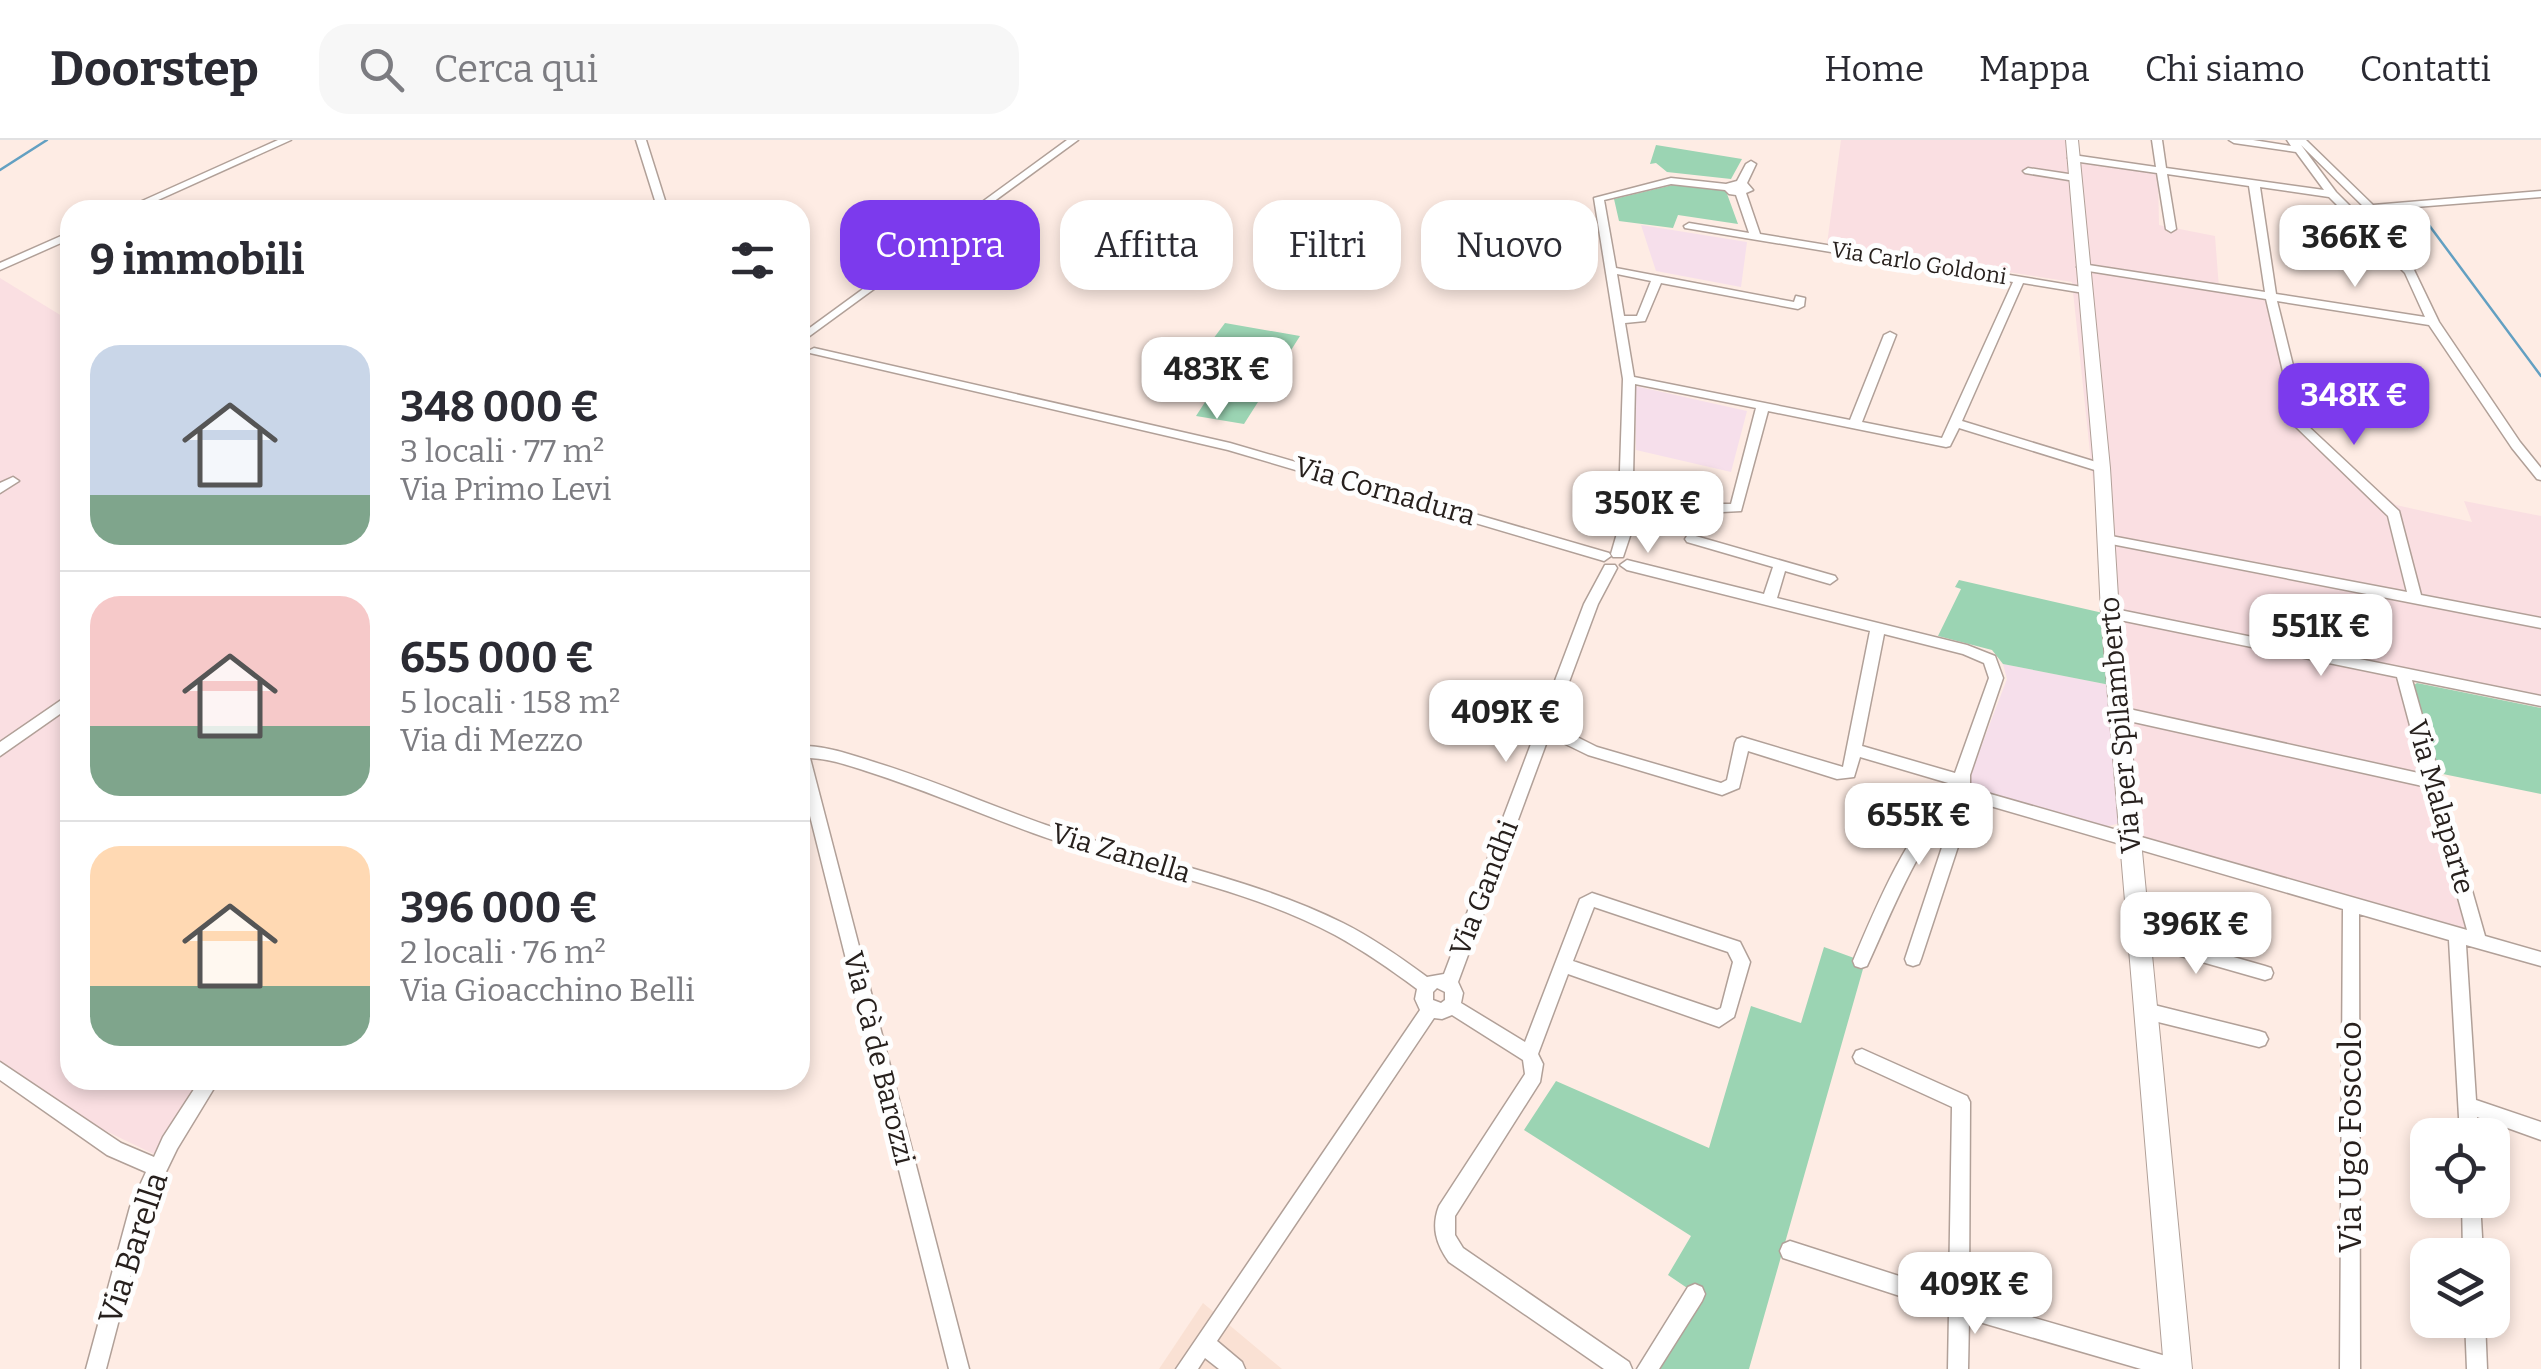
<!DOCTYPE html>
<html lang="it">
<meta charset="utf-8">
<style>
body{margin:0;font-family:Bitter,serif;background:#f7f7f7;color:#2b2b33;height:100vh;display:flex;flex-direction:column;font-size:38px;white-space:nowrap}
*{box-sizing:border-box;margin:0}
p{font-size:32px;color:#7c7c81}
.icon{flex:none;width:55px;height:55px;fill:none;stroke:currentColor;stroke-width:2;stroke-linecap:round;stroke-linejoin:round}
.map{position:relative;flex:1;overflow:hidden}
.details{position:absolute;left:60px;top:60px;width:750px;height:890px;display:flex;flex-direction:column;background:#fff;border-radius:30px;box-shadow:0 5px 15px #0003}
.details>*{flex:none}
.hud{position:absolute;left:840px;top:60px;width:950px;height:90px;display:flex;gap:20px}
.controls{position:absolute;left:2410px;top:978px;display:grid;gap:20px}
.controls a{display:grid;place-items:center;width:100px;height:100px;border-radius:20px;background:#fff;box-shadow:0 5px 15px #0003;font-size:50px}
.price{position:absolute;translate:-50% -85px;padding:0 22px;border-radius:20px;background:#fff;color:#222;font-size:32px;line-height:65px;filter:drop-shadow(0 2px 5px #0008)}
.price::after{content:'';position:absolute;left:50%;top:60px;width:30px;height:22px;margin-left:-15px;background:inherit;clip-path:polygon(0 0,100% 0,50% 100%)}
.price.on{background:#7c3aed;color:#fff}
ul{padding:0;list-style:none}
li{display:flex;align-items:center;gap:30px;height:250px;padding:0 30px}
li+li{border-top:2px solid #e1e1e2}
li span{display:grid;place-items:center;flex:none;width:280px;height:200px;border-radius:30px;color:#555}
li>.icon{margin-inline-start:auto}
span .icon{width:120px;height:120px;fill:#fffc;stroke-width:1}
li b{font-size:42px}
h2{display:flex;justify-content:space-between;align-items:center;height:120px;padding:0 30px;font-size:42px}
.chip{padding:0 35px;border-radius:30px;background:#fff;box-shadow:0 5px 15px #0003;font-size:35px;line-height:90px}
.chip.on{background:#7c3aed;color:#fff}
header{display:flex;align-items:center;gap:60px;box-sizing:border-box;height:140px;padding:0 50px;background:#fff;border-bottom:2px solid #e1e1e2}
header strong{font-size:48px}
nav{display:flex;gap:55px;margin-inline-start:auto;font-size:35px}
.search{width:700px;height:90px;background:#f7f7f7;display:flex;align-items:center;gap:25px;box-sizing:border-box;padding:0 35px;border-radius:30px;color:#7c7c81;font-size:38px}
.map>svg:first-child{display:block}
.built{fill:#fae1d4}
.industrial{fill:#fadfe2}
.education{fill:#f6dfeb}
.green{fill:#9bd4b3}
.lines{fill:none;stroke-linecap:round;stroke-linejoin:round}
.stream{stroke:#63a0c2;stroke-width:2.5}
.minor-casing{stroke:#b1a098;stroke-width:3}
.major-casing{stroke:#b1a098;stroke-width:2}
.minor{fill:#fff;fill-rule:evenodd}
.major{fill:#fff;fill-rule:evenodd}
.labels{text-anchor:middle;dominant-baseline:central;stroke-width:10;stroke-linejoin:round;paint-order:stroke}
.far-street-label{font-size:22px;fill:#27201d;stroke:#fefefe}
.street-label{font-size:28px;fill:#27201d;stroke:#fefefe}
.near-street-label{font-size:32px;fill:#27201d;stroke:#fefefe}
</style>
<header>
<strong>Doorstep</strong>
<div class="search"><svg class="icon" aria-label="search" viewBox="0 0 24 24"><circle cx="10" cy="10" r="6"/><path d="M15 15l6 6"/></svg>Cerca qui</div>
<nav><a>Home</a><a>Mappa</a><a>Chi siamo</a><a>Contatti</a></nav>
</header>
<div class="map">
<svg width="2541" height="1229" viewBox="0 0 2541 1229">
<rect width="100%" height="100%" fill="#feece4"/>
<path class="built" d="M 1203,1163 L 1282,1229 L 1159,1229 Z"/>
<path class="industrial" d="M 1841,0 L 2073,0 L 2075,17 L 2158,30 L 2159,85 L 2215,96 L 2219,148 L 2265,159 L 2301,276 L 2330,308 L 2396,365 L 2472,382 L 2464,361 L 2541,376 L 2541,566 L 2411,541 L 2482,793 L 2131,701 L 2072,142 L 1827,104 Z
M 0,138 L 70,181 L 70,940 L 216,940 L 164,1019 L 0,940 Z"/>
<path class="education" d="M 1641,85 L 1747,102 L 1741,147 L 1656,131 Z
M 1635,246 L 1747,271 L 1731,332 L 1636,310 Z
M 2003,524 L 2110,545 L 2121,683 L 2104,687 L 1976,650 L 1970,645 L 1968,641 L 2007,539 Z"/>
<path class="green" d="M 1656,5 L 1742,19 L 1731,39 L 1667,32 L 1656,23 L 1650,24 Z
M 1677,44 L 1726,51 L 1738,84 L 1678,75 L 1673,88 L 1619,81 L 1614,59 Z
M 1225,183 L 1300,196 L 1244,284 L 1196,276 L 1231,222 L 1201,215 Z
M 1959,440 L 2103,473 L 2110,545 L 2003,524 L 1992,510 L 1938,496 L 1961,449 L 1955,447 Z
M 2417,543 L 2541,568 L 2541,654 L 2438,633 L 2414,545 Z
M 1824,807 L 1865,822 L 1749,1229 L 1659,1229 L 1702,1158 L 1668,1135 L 1691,1096 L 1524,990 L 1556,941 L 1709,1008 L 1751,866 L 1801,883 Z"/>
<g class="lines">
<path class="stream" d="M 0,30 L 47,0
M 2386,71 L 2420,73 L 2541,236"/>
<g class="minor-casing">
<path id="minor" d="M 278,0 L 291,0 L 136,70 L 122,70 Z
M 636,0 L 646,0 L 668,70 L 658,70 Z
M 1067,0 L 1078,0 L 800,203 L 800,195 Z
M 2152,0 L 2162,0 L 2166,28 L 2324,50 L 2296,12 L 2234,3 L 2229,0 L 2253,0 L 2291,6 L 2287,0 L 2306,0 L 2373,65 L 2541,51 L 2541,57 L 2378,70 L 2408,111 L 2403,114 L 2399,113 L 2367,70 L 2301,5 L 2336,52 L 2414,130 L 2439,182 L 2520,302 L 2541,328 L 2541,340 L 2537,339 L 2512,308 L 2429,185 L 2277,161 L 2308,286 L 2399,371 L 2421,455 L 2541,478 L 2541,488 L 2101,402 L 2099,399 L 2101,396 L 2106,395 L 2407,452 L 2388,376 L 2296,287 L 2266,159 L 2082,130 L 2077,127 L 2082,124 L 2265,152 L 2249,46 L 2167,34 L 2176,89 L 2171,92 L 2166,89 L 2157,33 L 2073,21 L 2068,18 L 2073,15 L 2156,27 ZM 2260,47 L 2329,57 L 2405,133 L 2425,177 L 2276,154 Z
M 1751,21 L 1756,24 L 1747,43 L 1753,50 L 1746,53 L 1760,94 L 2088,148 L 2088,152 L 2084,153 L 2023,143 L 1962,281 L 2106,325 L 2106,331 L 2098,331 L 1959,288 L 1950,306 L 1946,307 L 1768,271 L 1741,371 L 1722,372 L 1632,346 L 1632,390 L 1623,417 L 1613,417 L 1611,414 L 1618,390 L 1623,239 L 1594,58 L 1671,38 L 1726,44 L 1737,41 L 1746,24 ZM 1671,44 L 1725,50 L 1729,54 L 1736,55 L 1749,93 L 1689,83 L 1684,86 L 1685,88 L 2013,142 L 1942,298 L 1862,282 L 1896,195 L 1890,192 L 1884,195 L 1850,280 L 1634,237 L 1625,183 L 1645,181 L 1661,143 L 1798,169 L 1804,166 L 1805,158 L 1796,156 L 1794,162 L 1616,128 L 1604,60 ZM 1617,134 L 1651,141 L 1637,176 L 1624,176 ZM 1635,244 L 1756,268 L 1731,364 L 1722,364 L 1633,338 Z
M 2028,28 L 2075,35 L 2080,38 L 2075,41 L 2025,33 L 2023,31 Z
M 70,92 L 70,99 L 0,130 L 0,123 Z
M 814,208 L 1230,303 L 1609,413 L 1611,416 L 1604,421 L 1228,310 L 810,213 L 808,211 Z
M 13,337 L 19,341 L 0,353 L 0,343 Z
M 1692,395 L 1835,436 L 1837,439 L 1830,444 L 1785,431 L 1777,458 L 1967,505 L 1995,516 L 2003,538 L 1970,635 L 1970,644 L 1980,651 L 2467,790 L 2427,647 L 2120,579 L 2113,573 L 2120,567 L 2423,634 L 2397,537 L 2110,478 L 2103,473 L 2110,468 L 2541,556 L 2541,566 L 2412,540 L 2485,796 L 2541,812 L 2541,826 L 2466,805 L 2476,960 L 2541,982 L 2541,1000 L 2477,977 L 2478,995 L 2460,995 L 2449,800 L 2359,774 L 2360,1229 L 2340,1229 L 2343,769 L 1973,661 L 1921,819 L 1919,824 L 1913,826 L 1907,824 L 1905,819 L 1957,662 C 1915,709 1893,770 1867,826 L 1861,828 L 1855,826 L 1853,821 C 1879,760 1907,691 1955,645 L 1860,617 L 1854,637 L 1837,639 L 1748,611 L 1739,648 L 1722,655 L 1588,615 L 1549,596 L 1458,842 L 1463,853 L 1461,863 L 1525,902 L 1578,764 L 1580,759 L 1592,753 L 1740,802 L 1750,822 L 1734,877 L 1719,887 L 1568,834 L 1538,914 L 1543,924 L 1540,942 L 1455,1076 L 1455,1095 L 1463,1108 L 1629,1222 L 1632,1229 L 1604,1229 L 1449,1122 C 1436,1104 1431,1087 1439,1066 L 1525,934 L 1523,920 L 1452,875 L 1442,879 L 1434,878 L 1217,1201 L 1242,1222 L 1245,1229 L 1219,1229 L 1205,1218 L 1198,1229 L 1176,1229 L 1420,870 L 1415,859 L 1417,849 C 1390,829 1364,811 1335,795 C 1241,745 1132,729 1033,693 C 978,673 925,650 869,632 C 850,626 831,619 810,618 L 969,1229 L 949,1229 L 800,636 L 800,600 L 805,602 L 807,606 C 830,607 852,615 874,622 C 933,640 989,665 1046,685 C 1144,719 1250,737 1343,783 C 1373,798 1400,817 1427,837 L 1444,834 L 1584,464 L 1605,425 L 1615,425 L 1617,428 L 1598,464 L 1553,585 L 1597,607 L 1721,643 L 1727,640 L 1735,603 L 1737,599 L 1742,597 L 1843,627 L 1870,491 L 1627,430 L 1620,425 L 1627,420 L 1764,454 L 1773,427 L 1687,402 L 1685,399 L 1687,396 ZM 1884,494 L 1963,514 L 1984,523 L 1989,538 L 1955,633 L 1862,606 ZM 1594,767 L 1728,812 L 1733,822 L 1721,868 L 1717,870 L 1573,821 ZM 1437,848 L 1445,852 L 1445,860 L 1441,863 L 1433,860 L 1433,852 Z
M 70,554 L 70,567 L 0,616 L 0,602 Z
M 2139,790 L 2265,826 L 2271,828 L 2273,833 L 2271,838 L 2265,840 L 2139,804 L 2133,802 L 2131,797 L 2133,792 Z
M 2146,863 L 2259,891 L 2265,893 L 2268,899 L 2265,905 L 2259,907 L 2146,879 L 2140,876 L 2137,871 L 2140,866 Z
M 1862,909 L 1967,956 L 1970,962 L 1969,1159 L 2176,1219 L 2183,1222 L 2186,1229 L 2141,1229 L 1969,1179 L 1968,1229 L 1948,1229 L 1949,1172 L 1783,1118 L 1780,1111 L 1783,1104 L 1790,1101 L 1949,1152 L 1952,967 L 1856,923 L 1853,917 L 1856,911 Z
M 0,922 L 121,1003 L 154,1017 L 163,997 L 200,940 L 219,940 L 177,1009 L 148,1069 L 106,1229 L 86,1229 L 130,1067 L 146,1032 L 107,1015 L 0,940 Z
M 2462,1060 L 2480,1060 L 2483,1115 L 2463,1115 Z
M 1695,1144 L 1702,1147 L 1705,1154 L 1702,1161 L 1659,1229 L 1637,1229 L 1688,1147 Z
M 2465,1180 L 2485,1180 L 2487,1229 L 2467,1229 Z"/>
</g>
<g class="major-casing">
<path id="major" d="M 2066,0 L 2078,0 L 2110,328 L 2119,473 L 2192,1229 L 2164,1229 L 2101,473 L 2094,328 Z"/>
</g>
<use href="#minor" class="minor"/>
<use href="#major" class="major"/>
</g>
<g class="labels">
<g class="far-street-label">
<text transform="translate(1919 123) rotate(9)">Via Carlo Goldoni</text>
</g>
<g class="street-label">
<text transform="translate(1385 351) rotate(16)">Via Cornadura</text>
<text transform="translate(2120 585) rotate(-95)">Via per Spilamberto</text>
<text transform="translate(2441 667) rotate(74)">Via Malaparte</text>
<text transform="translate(1121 713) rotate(17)">Via Zanella</text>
<text transform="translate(1484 748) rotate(-69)">Via Gandhi</text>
<text transform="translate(879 918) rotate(76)">Via Cà de Barozzi</text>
</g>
<g class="near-street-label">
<text transform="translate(2350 997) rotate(-90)">Via Ugo Foscolo</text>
<text transform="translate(133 1108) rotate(-72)">Via Barella</text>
</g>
</g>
</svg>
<div class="controls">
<a><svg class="icon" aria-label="locate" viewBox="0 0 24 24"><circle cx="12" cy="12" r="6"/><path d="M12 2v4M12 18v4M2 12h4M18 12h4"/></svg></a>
<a><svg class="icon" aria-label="layers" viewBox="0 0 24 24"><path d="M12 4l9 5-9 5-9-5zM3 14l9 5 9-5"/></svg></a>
</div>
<b class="price" style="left:2355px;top:150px">366K €</b>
<b class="price" style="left:1217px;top:282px">483K €</b>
<b class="price on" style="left:2354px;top:308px">348K €</b>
<b class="price" style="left:1648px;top:416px">350K €</b>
<b class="price" style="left:2321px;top:539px">551K €</b>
<b class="price" style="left:1506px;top:625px">409K €</b>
<b class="price" style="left:1919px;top:728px">655K €</b>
<b class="price" style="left:2196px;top:837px">396K €</b>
<b class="price" style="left:1975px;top:1197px">409K €</b>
<div class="hud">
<a class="chip on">Compra</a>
<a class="chip">Affitta</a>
<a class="chip">Filtri</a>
<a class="chip">Nuovo</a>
</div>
<section class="details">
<h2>9 immobili<svg class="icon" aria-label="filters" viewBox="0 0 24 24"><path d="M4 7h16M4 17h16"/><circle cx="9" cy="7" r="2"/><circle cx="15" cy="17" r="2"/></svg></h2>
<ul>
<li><span style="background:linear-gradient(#c9d6e8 75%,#7fa58c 0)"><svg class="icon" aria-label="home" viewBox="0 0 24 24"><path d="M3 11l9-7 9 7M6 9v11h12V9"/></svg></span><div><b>348 000 €</b><p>3 locali · 77 m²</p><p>Via Primo Levi</p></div></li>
<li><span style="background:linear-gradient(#f6c9c9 65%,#7fa58c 0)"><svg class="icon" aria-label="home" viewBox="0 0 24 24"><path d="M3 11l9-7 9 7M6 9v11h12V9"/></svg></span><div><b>655 000 €</b><p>5 locali · 158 m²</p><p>Via di Mezzo</p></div></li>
<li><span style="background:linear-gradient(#ffd9b3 70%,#7fa58c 0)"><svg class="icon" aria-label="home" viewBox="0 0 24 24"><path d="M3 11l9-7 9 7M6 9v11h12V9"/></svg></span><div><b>396 000 €</b><p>2 locali · 76 m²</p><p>Via Gioacchino Belli</p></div></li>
</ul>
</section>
</div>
